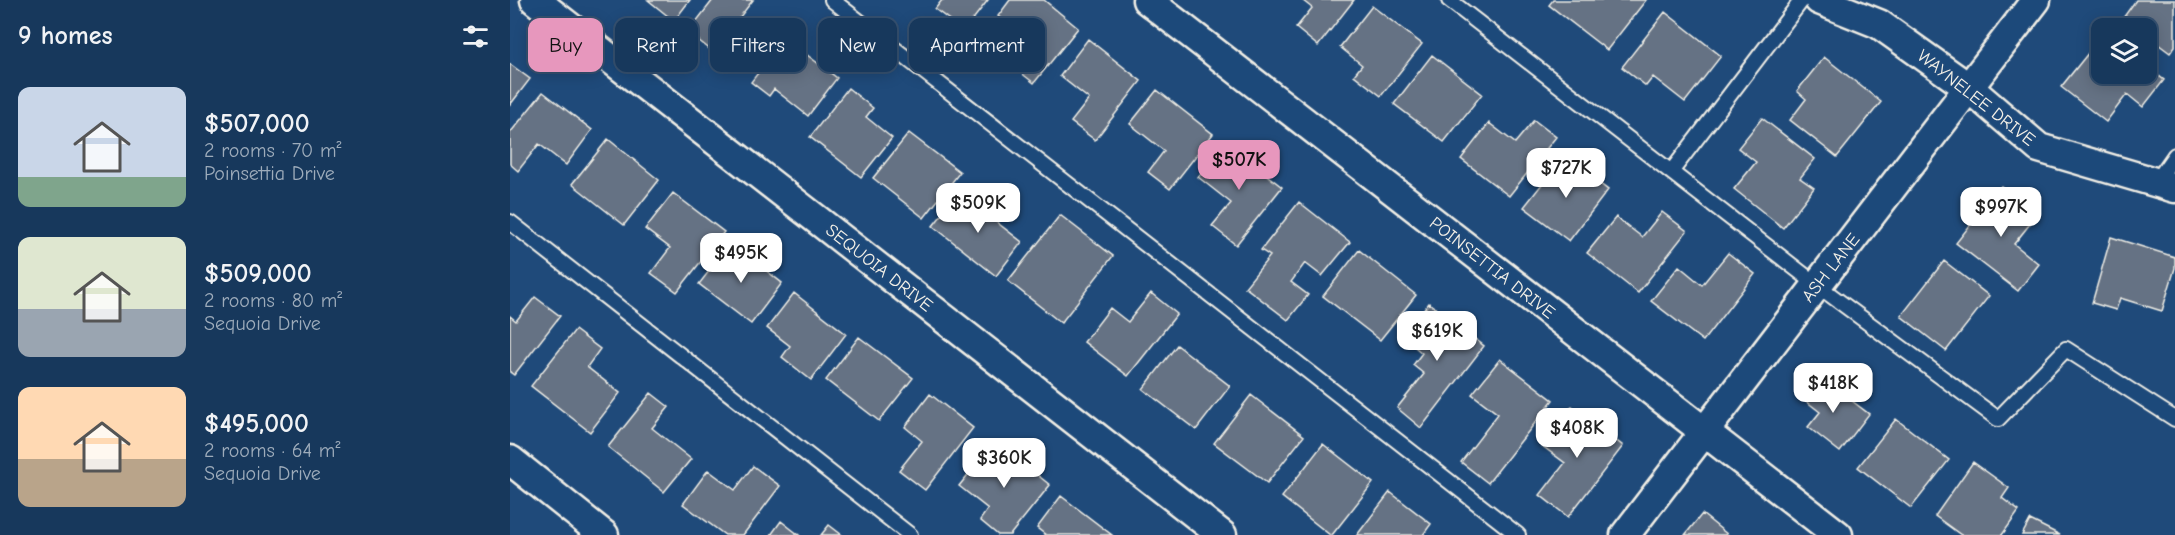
<!DOCTYPE html>
<meta charset="utf-8">
<style>
body{margin:0;font-family:"Comic Neue",sans-serif;background:#244365;color:#f1f3f6;height:100vh;display:flex;flex-direction:column;font-size:22px;white-space:nowrap}
*{box-sizing:border-box;margin:0}
p{font-size:20px;color:#9eacbb}
.icon{flex:none;width:33px;height:33px;fill:none;stroke:currentColor;stroke-width:2;stroke-linecap:round;stroke-linejoin:round}
.map{position:relative;flex:1;overflow:hidden}
.sheet{display:flex;flex-direction:column;background:#17385c;width:510px}
.sheet>*{flex:none}
.guide{position:absolute;left:18px;top:18px;width:570px;height:54px;display:flex;gap:12px}
.buttons{position:absolute;left:1581px;top:18px;display:grid;gap:12px}
.buttons a{display:grid;place-items:center;width:66px;height:66px;border-radius:12px;background:#17385c;box-shadow:0 3px 15px #0003,0 0 0 2px #365272;font-size:30px}
.price{position:absolute;translate:-50% -51px;padding:0 14px;border-radius:12px;background:#fff;color:#222;font-size:20px;line-height:39px;filter:drop-shadow(0 2px 3px #0008)}
.price::after{content:'';position:absolute;left:50%;top:36px;width:18px;height:14px;margin-left:-9px;background:inherit;clip-path:polygon(0 0,100% 0,50% 100%)}
.price.current{background:#e797bd;color:#111}
ul{padding:0;list-style:none}
li{display:flex;align-items:center;gap:18px;height:150px;padding:0 18px}
li span{display:grid;place-items:center;flex:none;width:168px;height:120px;border-radius:12px;color:#555}
li>.icon{margin-inline-start:auto}
span .icon{width:72px;height:72px;fill:#fffc;stroke-width:1}
li b{font-size:26px}
h2{display:flex;justify-content:space-between;align-items:center;height:72px;padding:0 18px;font-size:26px}
.pill{padding:0 21px;border-radius:12px;background:#17385c;box-shadow:0 3px 15px #0003,0 0 0 2px #365272;font-size:21px;line-height:54px}
.pill.current{background:#e797bd;color:#111}
main{display:flex;flex:1;min-height:0}
.map>svg:first-child{display:block}
.building{fill:#657284;stroke:#f4f1e8;stroke-width:1.5}
.lines{fill:none;stroke-linecap:round;stroke-linejoin:round}
.service-casing{stroke:#f4f1e8;stroke-width:18}
.minor-casing{stroke:#f4f1e8;stroke-width:33}
.service{stroke:#1f4a7a;stroke-width:14}
.minor{stroke:#1f4a7a;stroke-width:28}
.labels{text-anchor:middle;dominant-baseline:central;stroke-width:4.5;stroke-linejoin:round;paint-order:stroke}
.street-label{font-size:18px;fill:#f4f1e8;stroke:#1f4a7a}
</style>
<main>
<section class="sheet">
<h2>9 homes<svg class="icon" aria-label="filters" viewBox="0 0 24 24"><path d="M4 7h16M4 17h16"/><circle cx="9" cy="7" r="2"/><circle cx="15" cy="17" r="2"/></svg></h2>
<ul>
<li><span style="background:linear-gradient(#c9d6e8 75%,#7fa58c 0)"><svg class="icon" aria-label="home" viewBox="0 0 24 24"><path d="M3 11l9-7 9 7M6 9v11h12V9"/></svg></span><div><b>$507,000</b><p>2 rooms · 70 m²</p><p>Poinsettia Drive</p></div></li>
<li><span style="background:linear-gradient(#dfe7d0 60%,#9aa5b1 0)"><svg class="icon" aria-label="home" viewBox="0 0 24 24"><path d="M3 11l9-7 9 7M6 9v11h12V9"/></svg></span><div><b>$509,000</b><p>2 rooms · 80 m²</p><p>Sequoia Drive</p></div></li>
<li><span style="background:linear-gradient(#ffd9b3 60%,#b9a48a 0)"><svg class="icon" aria-label="home" viewBox="0 0 24 24"><path d="M3 11l9-7 9 7M6 9v11h12V9"/></svg></span><div><b>$495,000</b><p>2 rooms · 64 m²</p><p>Sequoia Drive</p></div></li>
</ul>
</section>
<div class="map">
<svg width="1665" height="535" viewBox="0 0 1665 535">
<rect width="100%" height="100%" fill="#1f4a7a"/>
<filter id="ink" filterUnits="userSpaceOnUse"><feTurbulence type="fractalNoise" baseFrequency=".0167" numOctaves="2"/><feDisplacementMap in="SourceGraphic" scale="12" xChannelSelector="R" yChannelSelector="G"/><feConvolveMatrix kernelMatrix="1 2 1 2 8 2 1 2 1" color-interpolation-filters="sRGB"/></filter>
<g filter="url(#ink)">
<path class="building" d="M 138,0 L 180,0 L 164,21 Z
M 203,0 L 243,0 L 229,18 L 247,32 L 221,66 L 178,32 Z
M 432,0 L 478,0 L 454,31 L 425,9 Z
M 500,0 L 534,0 L 568,28 L 524,83 L 501,65 L 520,42 L 488,16 Z
M 792,0 L 844,0 L 808,46 L 786,28 L 802,8 Z
M 1043,0 L 1136,0 L 1097,50 L 1039,5 Z
M 1626,0 L 1665,0 L 1665,46 L 1660,53 L 1636,35 L 1636,28 L 1627,28 L 1613,18 Z
M 862,6 L 912,44 L 871,96 L 844,75 L 852,65 L 830,47 Z
M 1155,12 L 1211,56 L 1175,102 L 1143,77 L 1136,86 L 1112,67 Z
M 1592,36 L 1592,74 L 1636,74 L 1636,66 L 1654,80 L 1633,107 L 1617,94 L 1596,122 L 1551,87 Z
M 275,38 L 327,78 L 298,116 L 264,89 L 259,96 L 241,82 Z
M 578,39 L 631,81 L 585,140 L 561,122 L 579,99 L 550,76 Z
M 922,55 L 972,94 L 934,142 L 884,104 Z
M 1314,57 L 1371,102 L 1327,157 L 1280,120 L 1296,99 L 1287,91 Z
M 0,64 L 20,79 L 0,105 Z
M 338,88 L 363,108 L 356,117 L 382,138 L 351,177 L 300,137 Z
M 647,90 L 703,134 L 660,189 L 638,172 L 654,151 L 620,124 Z
M 33,92 L 82,130 L 56,165 L 29,144 L 8,171 L 0,164 L 0,133 Z
M 1252,118 L 1305,159 L 1290,178 L 1304,188 L 1273,228 L 1224,189 L 1246,162 L 1228,148 Z
M 1024,120 L 1046,137 L 999,196 L 951,159 L 979,123 L 1005,143 Z
M 399,133 L 450,172 L 414,218 L 363,178 Z
M 98,139 L 149,180 L 114,225 L 62,184 Z
M 716,143 L 772,187 L 726,245 L 702,226 L 721,203 L 688,177 Z
M 1054,156 L 1098,190 L 1059,241 L 1014,207 Z
M 1491,186 L 1527,215 L 1504,244 L 1529,264 L 1508,291 L 1446,243 Z
M 163,193 L 214,232 L 167,292 L 141,273 L 160,248 L 135,229 Z
M 449,193 L 512,242 L 486,276 L 423,226 Z
M 789,202 L 840,242 L 812,276 L 795,263 L 781,282 L 798,295 L 778,320 L 735,287 L 760,256 L 751,250 Z
M 1152,212 L 1177,231 L 1128,293 L 1077,253 L 1106,217 L 1132,237 Z
M 550,215 L 603,256 L 551,323 L 498,281 Z
M 1601,237 L 1665,257 L 1665,268 L 1652,311 L 1610,298 L 1606,310 L 1582,303 Z
M 221,243 L 272,283 L 241,324 L 189,284 Z
M 849,250 L 906,295 L 870,340 L 813,296 Z
M 1218,253 L 1245,274 L 1193,341 L 1141,301 L 1169,266 L 1192,285 Z
M 1434,261 L 1479,296 L 1436,351 L 1391,316 Z
M 284,293 L 336,334 L 301,380 L 272,357 L 280,346 L 257,328 Z
M 641,293 L 667,314 L 618,376 L 574,342 L 600,308 L 618,322 Z
M 25,297 L 50,316 L 4,375 L 0,372 L 0,316 L 6,321 Z
M 919,303 L 974,346 L 911,428 L 887,408 L 914,374 L 903,365 L 912,353 L 893,337 Z
M 65,330 L 90,349 L 77,367 L 110,393 L 80,432 L 21,386 Z
M 349,337 L 403,378 L 369,421 L 316,380 Z
M 667,345 L 720,386 L 686,430 L 633,389 Z
M 990,359 L 1043,400 L 978,483 L 951,462 L 988,414 L 962,394 Z
M 1308,375 L 1359,414 L 1330,452 L 1298,427 L 1310,412 L 1291,397 Z
M 141,393 L 159,407 L 142,428 L 181,459 L 154,492 L 98,447 Z
M 420,394 L 463,428 L 415,490 L 389,470 L 412,441 L 395,427 Z
M 741,395 L 794,436 L 757,483 L 704,443 Z
M 1062,406 L 1113,446 L 1058,517 L 1030,495 L 1055,463 L 1031,445 Z
M 1386,419 L 1439,460 L 1401,508 L 1348,467 Z
M 485,441 L 540,485 L 500,535 L 488,535 L 470,520 L 478,509 L 449,486 Z
M 813,444 L 863,483 L 822,535 L 820,535 L 772,497 Z
M 1463,462 L 1499,488 L 1492,498 L 1509,511 L 1492,535 L 1451,535 L 1425,516 Z
M 243,466 L 270,486 L 233,535 L 215,535 L 173,504 L 198,470 L 225,490 Z
M 880,492 L 921,524 L 913,535 L 847,535 Z
M 551,496 L 602,535 L 536,535 L 527,528 Z
M 1192,514 L 1218,535 L 1175,535 Z
M 1520,520 L 1550,535 L 1512,535 Z
M 271,521 L 289,535 L 261,535 Z
M 319,525 L 332,535 L 311,535 Z"/>
<g class="lines">
<g class="service-casing">
<path id="service" d="M 322,0 L 1008,535
M 939,0 L 1307,285 L 1488,419 L 1556,349 L 1665,419
M 1161,172 L 1292,0
M 1646,182 L 1665,155
M 0,222 L 400,535"/>
</g>
<g class="minor-casing">
<path id="minor" d="M 25,0 L 712,535
M 637,0 L 1328,535
M 1309,0 L 1369,24 L 1459,88 L 1529,148 L 1665,188
M 0,460 L 94,535
M 1115,535 L 1526,0"/>
</g>
<use href="#service" class="service"/>
<use href="#minor" class="minor"/>
</g>
</g>
<g class="labels">
<g class="street-label">
<text transform="translate(1466 98) rotate(38)">WAYNELEE DRIVE</text>
<text transform="translate(369 268) rotate(38)">SEQUOIA DRIVE</text>
<text transform="translate(982 268) rotate(38)">POINSETTIA DRIVE</text>
<text transform="translate(1321 268) rotate(-52)">ASH LANE</text>
</g>
</g>
</svg>
<div class="buttons">
<a><svg class="icon" aria-label="layers" viewBox="0 0 24 24"><path d="M12 4l9 5-9 5-9-5zM3 14l9 5 9-5"/></svg></a>
</div>
<b class="price current" style="left:729px;top:191px">$507K</b>
<b class="price" style="left:1056px;top:199px">$727K</b>
<b class="price" style="left:468px;top:234px">$509K</b>
<b class="price" style="left:1491px;top:238px">$997K</b>
<b class="price" style="left:231px;top:284px">$495K</b>
<b class="price" style="left:927px;top:362px">$619K</b>
<b class="price" style="left:1323px;top:414px">$418K</b>
<b class="price" style="left:1067px;top:459px">$408K</b>
<b class="price" style="left:494px;top:489px">$360K</b>
<div class="guide">
<a class="pill current">Buy</a>
<a class="pill">Rent</a>
<a class="pill">Filters</a>
<a class="pill">New</a>
<a class="pill">Apartment</a>
</div>
</div>
</main>
